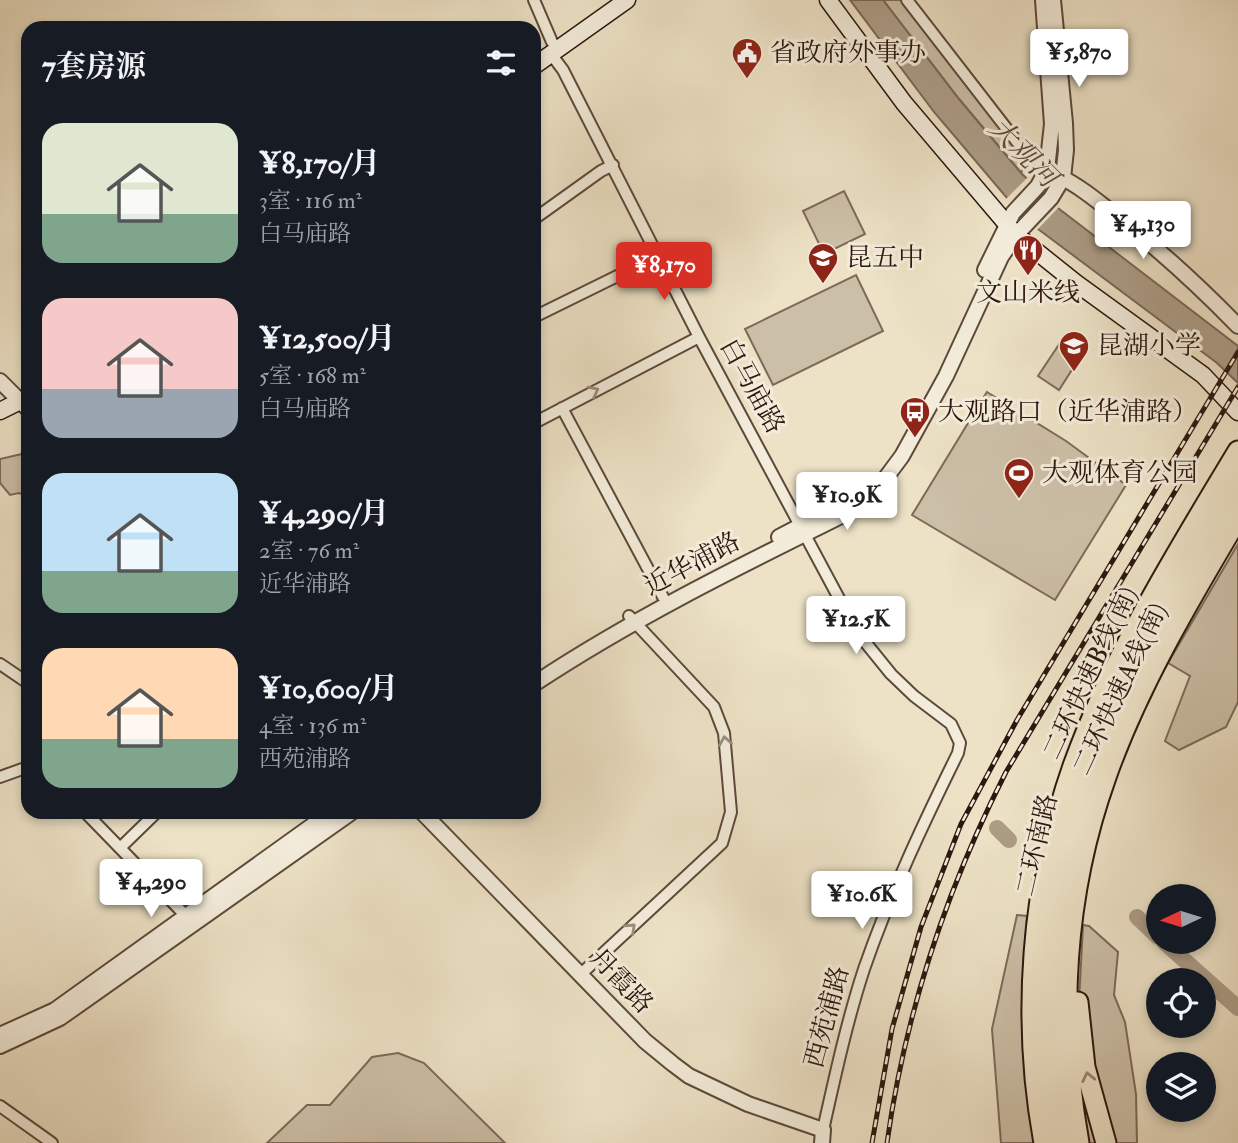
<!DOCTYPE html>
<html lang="zh">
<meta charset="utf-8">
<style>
body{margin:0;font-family:"IM FELL Double Pica","Noto Serif SC",serif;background:#242831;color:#f1f3f6;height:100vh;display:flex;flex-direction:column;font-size:26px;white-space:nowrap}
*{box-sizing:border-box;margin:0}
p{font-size:23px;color:#9ea1a6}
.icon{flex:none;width:38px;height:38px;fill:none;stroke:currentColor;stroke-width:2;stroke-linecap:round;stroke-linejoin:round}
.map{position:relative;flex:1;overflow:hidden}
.panel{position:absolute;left:21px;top:21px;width:520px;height:798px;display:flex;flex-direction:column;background:#171b24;border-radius:21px;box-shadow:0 4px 10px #0003}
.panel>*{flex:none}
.needle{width:46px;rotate:266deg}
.controls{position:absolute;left:1146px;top:884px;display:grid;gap:14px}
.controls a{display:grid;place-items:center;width:70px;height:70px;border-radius:50%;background:#171b24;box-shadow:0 4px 10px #0003;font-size:35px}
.price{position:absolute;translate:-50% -60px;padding:0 16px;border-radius:7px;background:#fff;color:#222;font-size:23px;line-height:46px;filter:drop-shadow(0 2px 4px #0008)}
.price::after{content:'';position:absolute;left:50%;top:42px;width:21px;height:16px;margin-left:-10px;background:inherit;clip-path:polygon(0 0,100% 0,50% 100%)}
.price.active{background:#d93025;color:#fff}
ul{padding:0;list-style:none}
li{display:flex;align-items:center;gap:21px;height:175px;padding:0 21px}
li span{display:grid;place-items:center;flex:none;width:196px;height:140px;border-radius:21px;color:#555}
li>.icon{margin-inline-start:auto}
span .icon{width:84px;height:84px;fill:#fffc;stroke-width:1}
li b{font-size:30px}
h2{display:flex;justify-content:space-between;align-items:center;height:84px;padding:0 21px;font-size:30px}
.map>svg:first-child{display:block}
.green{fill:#ccbfa7;stroke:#7c6a5a;stroke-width:2}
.water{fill:#ac9d87;stroke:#796757;stroke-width:2}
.pier{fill:#ede2c6}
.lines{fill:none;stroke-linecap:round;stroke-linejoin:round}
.river{stroke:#ac9d87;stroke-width:16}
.minor-casing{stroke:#5d493c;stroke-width:14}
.tertiary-casing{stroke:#5d493c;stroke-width:18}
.secondary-casing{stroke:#2d160e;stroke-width:19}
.primary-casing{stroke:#2d160e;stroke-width:21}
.trunk-casing{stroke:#2d160e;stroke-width:23}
.minor{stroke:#f3ecda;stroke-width:10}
.tertiary{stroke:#f3ecda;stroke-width:14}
.secondary{stroke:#f3ecda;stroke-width:16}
.primary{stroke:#ede2c6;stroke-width:18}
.trunk{stroke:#ede2c6;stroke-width:19}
.rail-casing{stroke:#2d160e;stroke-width:5}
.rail{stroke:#f3ecda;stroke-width:2.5;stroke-dasharray:8;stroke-linecap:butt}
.oneway{stroke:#9a8c7e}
.oneway2{stroke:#978673}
.labels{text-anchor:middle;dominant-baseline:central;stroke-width:6;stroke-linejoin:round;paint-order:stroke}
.poi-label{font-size:26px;fill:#2d160e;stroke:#f3ecda;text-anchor:start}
.street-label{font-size:26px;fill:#2d160e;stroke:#f3ecda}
.water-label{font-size:28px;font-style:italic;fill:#604c3e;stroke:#f3ecda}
</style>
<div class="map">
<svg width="1238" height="1143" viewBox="0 0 1238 1143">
<rect width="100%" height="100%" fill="#ede2c6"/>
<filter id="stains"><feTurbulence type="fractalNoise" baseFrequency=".00286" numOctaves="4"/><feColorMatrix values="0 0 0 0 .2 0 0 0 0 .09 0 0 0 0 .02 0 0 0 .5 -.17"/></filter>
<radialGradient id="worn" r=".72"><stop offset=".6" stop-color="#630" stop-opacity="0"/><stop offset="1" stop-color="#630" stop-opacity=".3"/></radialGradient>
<path class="green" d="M 883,0 L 912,0 L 1030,156 L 1021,173 L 959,99 Z
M 844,191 L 865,234 L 824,254 L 803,211 Z
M 856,275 L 883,331 L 773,385 L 745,329 Z
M 1062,340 L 1082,354 L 1059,390 L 1038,376 Z
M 987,392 L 1066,441 L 1126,485 L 1055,600 L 912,515 Z
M 28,450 L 28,496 L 19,493 L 10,495 L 0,483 L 0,459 L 26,453 Z
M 1238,544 L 1238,702 L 1226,727 L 1179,750 L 1165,741 L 1190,676 L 1168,663 Z
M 1017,915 L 1027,916 L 1023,967 L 1023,1033 L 1038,1143 L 1001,1143 L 992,1029 Z
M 1083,925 L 1089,926 L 1118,952 L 1114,995 L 1125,1022 L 1136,1094 L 1137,1143 L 1088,1143 L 1076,1059 Z
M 398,1053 L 424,1063 L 505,1143 L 267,1143 L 307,1105 L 330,1105 L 372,1057 Z"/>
<path class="water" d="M 850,0 L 883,0 L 959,99 L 1021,173 L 1058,208 L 1238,346 L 1238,383 L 1217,363 L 1038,229 L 1007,198 L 934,112 Z"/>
<path class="pier" d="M 1028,177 L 1059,207 L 1036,231 L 1005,200 Z"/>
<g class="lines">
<path class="river" d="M 997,828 L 1009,840
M 1137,917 L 1158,937
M 1164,942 L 1238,1008"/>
<g class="minor-casing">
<path id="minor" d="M 534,0 L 552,42
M 907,0 L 1017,142 L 1047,169
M 551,54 L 563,70 L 699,337 L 857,632 L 891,674 L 914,696 L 951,724 L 960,743 L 958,753 C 923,824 890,894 864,969 C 847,1021 835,1076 823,1130
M 534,219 L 601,171 L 613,165
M 534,317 L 658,256
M 562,408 L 663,597
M 534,423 L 699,337
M 0,664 L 28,683
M 0,777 L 28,767
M 85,812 L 186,916
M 120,848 L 157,812
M 581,974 L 722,843 L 731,812 L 724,733 L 714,707 L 629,616
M 0,1106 L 52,1143"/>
</g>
<g class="tertiary-casing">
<path id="tertiary" d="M 1057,175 C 1080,186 1100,203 1120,219 C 1162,252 1201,288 1238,326
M 985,270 L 1013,213 L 1038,186 L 1047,169 L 1052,124 L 1043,0
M 0,381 L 28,409
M 779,537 L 829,511
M 534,684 C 632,619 738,567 843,515 L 862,503 L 876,491 L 902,456 L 946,376 L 1001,257 L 1016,235 L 1051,198 L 1063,178 L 1066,150 L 1065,123 L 1053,0
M 422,812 L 645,1041 L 673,1064 L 689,1076 L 748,1104 L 823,1130 L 822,1143
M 0,1035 L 55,1010 L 331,812
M 0,1046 L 60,1018 L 352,812"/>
</g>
<g class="secondary-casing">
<path id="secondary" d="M 828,0 L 904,103 L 1016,235 L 1076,283 L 1203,375 L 1238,412
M 534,66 L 627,0
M 0,411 L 28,397"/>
</g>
<g class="primary-casing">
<path id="primary" d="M 1055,1143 C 1030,1009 1043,869 1093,742 C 1131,647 1186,559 1238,471
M 1068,1143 C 1045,1015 1055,884 1101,761 C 1135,669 1187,582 1238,498"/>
</g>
<g class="trunk-casing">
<path id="trunk" d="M 1078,1002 L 1085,1067 L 1106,1143
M 1044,1143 C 1021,1018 1031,886 1073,766 C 1113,655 1177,552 1238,451
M 1079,1143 C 1057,1021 1064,894 1106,777 C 1138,686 1189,601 1238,518"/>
</g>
<use href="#minor" class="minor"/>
<use href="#tertiary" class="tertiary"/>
<use href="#secondary" class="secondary"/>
<use href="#primary" class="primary"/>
<use href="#trunk" class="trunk"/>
<g class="rail-casing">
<path id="rail" d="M 872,1143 L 892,1029 L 921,927 L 961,824 L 1017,720 L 1238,352
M 887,1143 C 905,1014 947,888 1006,772 L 1238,387"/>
</g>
<use href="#rail" class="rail"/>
</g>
<defs><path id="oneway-chevron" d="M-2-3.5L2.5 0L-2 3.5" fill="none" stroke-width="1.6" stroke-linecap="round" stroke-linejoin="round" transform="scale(1.75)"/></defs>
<g class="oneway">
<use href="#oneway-chevron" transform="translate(594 391) rotate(-27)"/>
<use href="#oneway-chevron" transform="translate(725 741) rotate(-99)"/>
<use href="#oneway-chevron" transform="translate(631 928) rotate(-43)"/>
</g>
<use class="oneway2" href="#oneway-chevron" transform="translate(1088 1077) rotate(-102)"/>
<defs>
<g id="civic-pin" transform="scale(1.575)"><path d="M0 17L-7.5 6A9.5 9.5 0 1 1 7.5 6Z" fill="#8f2418" stroke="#f3ecda"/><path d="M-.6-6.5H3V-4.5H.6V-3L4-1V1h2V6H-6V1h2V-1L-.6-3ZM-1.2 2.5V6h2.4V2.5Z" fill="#fff"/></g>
<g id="restaurant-pin" transform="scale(1.575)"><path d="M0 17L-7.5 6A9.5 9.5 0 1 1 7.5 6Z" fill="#8f2418" stroke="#f3ecda"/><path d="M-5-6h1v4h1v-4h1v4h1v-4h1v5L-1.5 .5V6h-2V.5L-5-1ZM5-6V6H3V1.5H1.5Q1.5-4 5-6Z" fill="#fff"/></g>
<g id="school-pin" transform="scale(1.575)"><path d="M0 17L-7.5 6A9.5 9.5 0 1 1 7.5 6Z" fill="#8f2418" stroke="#f3ecda"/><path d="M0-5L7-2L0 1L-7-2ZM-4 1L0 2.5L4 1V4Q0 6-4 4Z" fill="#fff"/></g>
<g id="bus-pin" transform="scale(1.575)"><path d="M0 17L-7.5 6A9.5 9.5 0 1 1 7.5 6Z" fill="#8f2418" stroke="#f3ecda"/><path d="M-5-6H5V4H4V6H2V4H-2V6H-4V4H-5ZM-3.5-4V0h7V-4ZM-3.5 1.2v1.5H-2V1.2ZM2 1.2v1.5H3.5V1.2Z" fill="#fff"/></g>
<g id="stadium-pin" transform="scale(1.575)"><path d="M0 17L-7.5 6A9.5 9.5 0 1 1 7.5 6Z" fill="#8f2418" stroke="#f3ecda"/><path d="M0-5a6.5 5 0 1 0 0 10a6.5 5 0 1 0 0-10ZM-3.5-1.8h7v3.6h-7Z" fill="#fff"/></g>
</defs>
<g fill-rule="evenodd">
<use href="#civic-pin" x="747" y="53"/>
<use href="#restaurant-pin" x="1028" y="250"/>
<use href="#school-pin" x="823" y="258"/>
<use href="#school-pin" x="1074" y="346"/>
<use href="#bus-pin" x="915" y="412"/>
<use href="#stadium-pin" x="1019" y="473"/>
</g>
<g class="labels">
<g class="poi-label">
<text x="770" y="53">省政府外事办</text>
<text x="846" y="258">昆五中</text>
<text x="1028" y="293" text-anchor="middle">文山米线</text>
<text x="1097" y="346">昆湖小学</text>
<text x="938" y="412">大观路口（近华浦路）</text>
<text x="1042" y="473">大观体育公园</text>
</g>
<g class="street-label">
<text transform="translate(752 386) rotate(61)">白马庙路</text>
<text transform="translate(692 564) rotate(-28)">近华浦路</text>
<text transform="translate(1090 673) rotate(-65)">二环快速B线(南)</text>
<text transform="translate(1120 689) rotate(-65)">二环快速A线(南)</text>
<text transform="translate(1037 845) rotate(-77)">二环南路</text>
<text transform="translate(621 981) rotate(46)">丹霞路</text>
<text transform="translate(827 1017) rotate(-75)">西苑浦路</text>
</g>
<g class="water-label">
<text transform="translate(1023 153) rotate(45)">大观河</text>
</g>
</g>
<rect width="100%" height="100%" filter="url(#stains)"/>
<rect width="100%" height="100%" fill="url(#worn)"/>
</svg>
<div class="controls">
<a><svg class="needle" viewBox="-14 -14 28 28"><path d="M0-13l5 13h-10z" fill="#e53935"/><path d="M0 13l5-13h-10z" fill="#9ea1a6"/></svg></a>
<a><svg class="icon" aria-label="locate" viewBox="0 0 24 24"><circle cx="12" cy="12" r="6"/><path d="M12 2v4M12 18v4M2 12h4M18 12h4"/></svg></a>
<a><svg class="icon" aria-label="layers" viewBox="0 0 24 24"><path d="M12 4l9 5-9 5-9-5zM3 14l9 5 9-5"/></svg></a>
</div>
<b class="price" style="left:1079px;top:89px">¥5,870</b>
<b class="price" style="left:1143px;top:261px">¥4,130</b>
<b class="price active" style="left:664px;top:302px">¥8,170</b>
<b class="price" style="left:847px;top:532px">¥10.9K</b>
<b class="price" style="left:856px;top:656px">¥12.5K</b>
<b class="price" style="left:151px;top:919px">¥4,290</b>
<b class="price" style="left:862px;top:931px">¥10.6K</b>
<section class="panel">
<h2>7套房源<svg class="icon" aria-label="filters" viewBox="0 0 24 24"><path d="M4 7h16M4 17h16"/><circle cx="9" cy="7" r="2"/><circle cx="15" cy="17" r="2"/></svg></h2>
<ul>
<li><span style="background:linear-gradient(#dfe7d0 65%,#7fa58c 0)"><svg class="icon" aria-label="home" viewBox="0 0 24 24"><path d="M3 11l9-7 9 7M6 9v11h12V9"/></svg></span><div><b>¥8,170/月</b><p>3室 · 116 m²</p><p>白马庙路</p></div></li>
<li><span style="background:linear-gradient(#f6c9c9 65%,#9aa5b1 0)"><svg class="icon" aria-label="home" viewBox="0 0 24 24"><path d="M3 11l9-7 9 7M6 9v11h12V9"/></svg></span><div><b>¥12,500/月</b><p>5室 · 168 m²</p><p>白马庙路</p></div></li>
<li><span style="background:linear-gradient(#bfe0f5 70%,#7fa58c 0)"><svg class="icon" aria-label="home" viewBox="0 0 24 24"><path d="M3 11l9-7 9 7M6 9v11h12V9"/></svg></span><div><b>¥4,290/月</b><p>2室 · 76 m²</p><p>近华浦路</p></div></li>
<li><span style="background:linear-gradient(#ffd9b3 65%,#7fa58c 0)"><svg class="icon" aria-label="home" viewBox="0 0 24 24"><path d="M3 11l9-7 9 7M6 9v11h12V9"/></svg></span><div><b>¥10,600/月</b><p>4室 · 136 m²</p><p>西苑浦路</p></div></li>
</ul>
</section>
</div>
